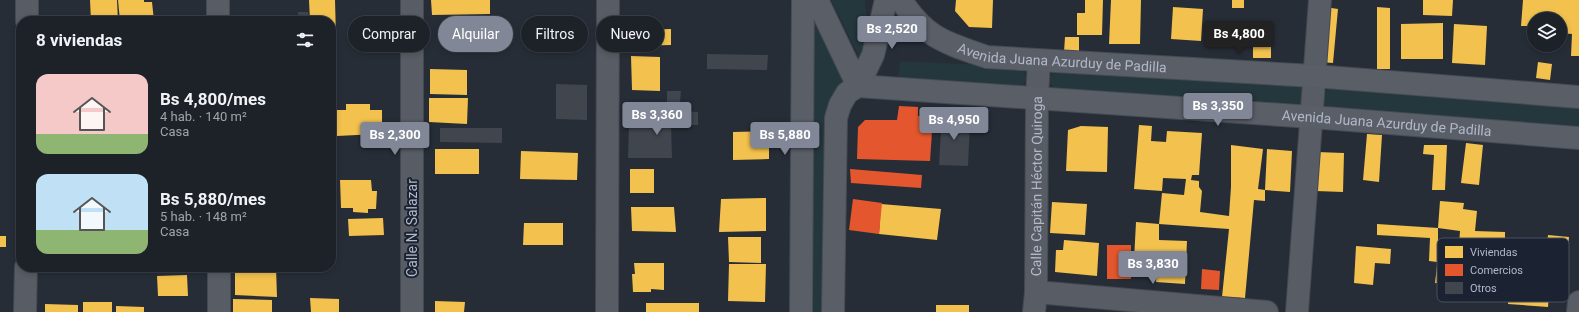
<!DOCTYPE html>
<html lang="es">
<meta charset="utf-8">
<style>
body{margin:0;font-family:Roboto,sans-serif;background:#252a31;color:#f1f3f6;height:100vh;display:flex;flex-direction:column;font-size:15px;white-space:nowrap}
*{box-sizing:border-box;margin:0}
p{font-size:13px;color:#a0a4a8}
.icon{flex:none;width:22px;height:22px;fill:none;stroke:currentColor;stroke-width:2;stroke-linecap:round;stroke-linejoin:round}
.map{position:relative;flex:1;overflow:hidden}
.side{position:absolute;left:16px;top:16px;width:320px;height:256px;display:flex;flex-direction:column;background:#1d2229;border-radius:16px;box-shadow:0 2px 6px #0003,0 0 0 1px #3b3f46}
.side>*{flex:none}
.guide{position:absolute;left:348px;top:16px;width:380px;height:36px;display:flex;gap:8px}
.tools{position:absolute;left:1527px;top:12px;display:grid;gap:8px}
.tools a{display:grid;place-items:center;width:40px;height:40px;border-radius:50%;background:#1d2229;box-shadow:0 2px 6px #0003,0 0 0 1px #3b3f46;font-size:20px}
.price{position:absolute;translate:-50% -34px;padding:0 9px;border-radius:4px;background:#818796;color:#fff;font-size:13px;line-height:26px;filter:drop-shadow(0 1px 2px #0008)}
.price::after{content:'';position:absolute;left:50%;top:24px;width:12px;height:9px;margin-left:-6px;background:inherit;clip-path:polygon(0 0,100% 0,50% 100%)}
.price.on{background:#222;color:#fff}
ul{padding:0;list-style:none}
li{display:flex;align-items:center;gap:12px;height:100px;padding:0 20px}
li span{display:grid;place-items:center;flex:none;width:112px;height:80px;border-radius:12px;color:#555}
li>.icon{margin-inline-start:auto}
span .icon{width:48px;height:48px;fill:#fffc;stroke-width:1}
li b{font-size:17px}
h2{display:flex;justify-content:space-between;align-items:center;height:48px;padding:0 20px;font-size:17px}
.chip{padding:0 14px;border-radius:18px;background:#1d2229;box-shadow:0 2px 6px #0003,0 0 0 1px #3b3f46;font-size:14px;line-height:36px}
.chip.on{background:#818796;color:#fff}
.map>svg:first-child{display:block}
.green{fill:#24373d}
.homes{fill:#f2c14e}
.shops{fill:#e4572e}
.building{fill:#40454e}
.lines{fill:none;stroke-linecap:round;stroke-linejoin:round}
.minor-casing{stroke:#444850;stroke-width:24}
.major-casing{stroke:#454a54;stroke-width:24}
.minor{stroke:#585c64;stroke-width:22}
.major{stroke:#5a5e67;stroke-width:22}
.labels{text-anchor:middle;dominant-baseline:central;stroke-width:4;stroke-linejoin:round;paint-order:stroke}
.street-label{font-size:14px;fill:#b1b8c9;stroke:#1b2232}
.key{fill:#1b2232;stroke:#484f5f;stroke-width:1}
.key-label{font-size:11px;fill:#b1b8c9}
</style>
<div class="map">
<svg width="1579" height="312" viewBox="0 0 1579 312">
<rect width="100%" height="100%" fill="#272d37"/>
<path class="green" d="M 831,0 L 865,0 L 867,26 L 871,37 L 859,56 Z
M 813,17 L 845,82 L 829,120 L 822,312 L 811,312 Z
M 900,61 L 982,65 L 1021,70 C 1028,75 1028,80 1022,86 L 898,77 Z
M 1056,71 L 1298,84 L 1304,89 L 1304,101 L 1299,104 L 1055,89 L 1051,84 L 1049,78 L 1052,74 Z
M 1329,89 L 1579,107 L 1579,126 L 1328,110 C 1321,102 1321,94 1329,89 Z"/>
<path class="homes" d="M 90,0 L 117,0 L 118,21 L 91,21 Z
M 118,0 L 144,0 L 144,2 L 152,2 L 154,21 L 120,21 Z
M 309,0 L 335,0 L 336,37 L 331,36 L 331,21 L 310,21 Z
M 431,0 L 490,0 L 490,14 L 432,15 Z
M 956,0 L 993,0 L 992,28 L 969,27 L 955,11 Z
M 1085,0 L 1103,0 L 1102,35 L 1077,35 L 1077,13 L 1085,13 Z
M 1111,0 L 1141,0 L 1140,44 L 1109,44 Z
M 1232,0 L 1244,0 L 1244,8 L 1232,8 Z
M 1423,0 L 1453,0 L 1452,16 L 1423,15 Z
M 1523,0 L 1579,0 L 1579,56 L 1571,56 L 1572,34 L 1560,33 L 1560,19 L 1534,19 L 1534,26 L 1521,26 Z
M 1173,7 L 1203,9 L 1201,41 L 1171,39 Z
M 1325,7 L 1338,9 L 1333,63 L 1320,62 Z
M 1377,7 L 1390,8 L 1390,69 L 1377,69 Z
M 1443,23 L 1443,59 L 1401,59 L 1401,24 Z
M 1454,24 L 1487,26 L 1485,65 L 1452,63 Z
M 671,29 L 671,45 L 632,46 L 633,30 Z
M 1065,37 L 1079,37 L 1079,53 L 1064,52 Z
M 1253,40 L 1271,41 L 1271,58 L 1253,58 Z
M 631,56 L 660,57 L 660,91 L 632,90 Z
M 1538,62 L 1552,64 L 1550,80 L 1536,78 Z
M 430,69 L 467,70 L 467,95 L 430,94 Z
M 429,98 L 468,98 L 467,124 L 429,122 Z
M 346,104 L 370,104 L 370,110 L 382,110 L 382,125 L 377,125 L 377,134 L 337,136 L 335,110 L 346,110 Z
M 1139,125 L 1152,126 L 1151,141 L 1166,142 L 1167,131 L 1202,133 L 1199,175 L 1192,175 L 1191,180 L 1199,181 L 1199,187 L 1202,191 L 1200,212 L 1229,216 L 1231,187 L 1231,145 L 1263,149 L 1258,189 L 1265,190 L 1265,201 L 1254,200 L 1245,298 L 1222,297 L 1229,229 L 1159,224 L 1162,193 L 1184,195 L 1186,179 L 1163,178 L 1162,191 L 1134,189 Z
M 1081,126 L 1108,127 L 1107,172 L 1066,171 L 1068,130 Z
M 769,131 L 769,159 L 733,160 L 733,132 Z
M 1367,134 L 1382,135 L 1379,182 L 1363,180 Z
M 1466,143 L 1483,145 L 1479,185 L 1461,183 Z
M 1424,145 L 1447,145 L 1445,190 L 1432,190 L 1434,155 L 1423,154 Z
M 435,149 L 479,149 L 479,174 L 435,174 Z
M 1267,149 L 1292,151 L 1290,192 L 1265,190 Z
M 521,151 L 578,153 L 577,180 L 520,179 Z
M 1317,152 L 1344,153 L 1343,192 L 1316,191 Z
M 630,169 L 654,169 L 654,193 L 630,193 Z
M 340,180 L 371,180 L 372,191 L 377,191 L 376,209 L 368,209 L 368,213 L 353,212 L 353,208 L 341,208 Z
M 766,198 L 766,231 L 719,232 L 721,199 Z
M 1440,201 L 1464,203 L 1463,209 L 1477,211 L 1475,231 L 1505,232 L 1505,245 L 1459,245 L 1460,231 L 1438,228 Z
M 1052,202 L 1087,204 L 1085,235 L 1050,233 Z
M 881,204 L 941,209 L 937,240 L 879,234 Z
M 631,207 L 674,207 L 676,232 L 632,231 Z
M 383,218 L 384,235 L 349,236 L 348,219 Z
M 1136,222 L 1159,224 L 1159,240 L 1187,241 L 1185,284 L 1156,282 L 1158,261 L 1134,260 Z
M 524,223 L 563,223 L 563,245 L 523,245 Z
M 1377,224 L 1438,228 L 1438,256 L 1446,257 L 1446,247 L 1459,245 L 1452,285 L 1435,283 L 1438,257 L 1437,262 L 1429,261 L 1430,238 L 1377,235 Z
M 1548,235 L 1569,237 L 1568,248 L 1558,247 L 1557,274 L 1517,272 L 1518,244 L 1547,245 Z
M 0,236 L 6,236 L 6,247 L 0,247 Z
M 728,237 L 761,237 L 761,263 L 729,262 Z
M 1064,240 L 1099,243 L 1097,276 L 1055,272 L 1056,250 L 1063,250 Z
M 1356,246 L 1391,249 L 1390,264 L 1375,263 L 1373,285 L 1354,283 Z
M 634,263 L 664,263 L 664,290 L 651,289 L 651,292 L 633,292 L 632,274 L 635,274 Z
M 729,264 L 766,264 L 765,302 L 728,301 Z
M 156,267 L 185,267 L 185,271 L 157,272 Z
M 235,267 L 276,267 L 277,297 L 235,295 Z
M 187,275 L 188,296 L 158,296 L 157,276 Z
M 1516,277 L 1550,279 L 1548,307 L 1508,304 L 1509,289 L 1516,290 Z
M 310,298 L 339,299 L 339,312 L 311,312 Z
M 233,299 L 272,300 L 272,312 L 233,312 Z
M 435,301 L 465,302 L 464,312 L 435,312 Z
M 83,302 L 112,302 L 112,312 L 83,312 Z
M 646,303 L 699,303 L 699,312 L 646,312 Z
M 45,304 L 78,305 L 78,312 L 45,312 Z
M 936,305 L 969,305 L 969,312 L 936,312 Z
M 116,306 L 144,307 L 144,312 L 116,312 Z"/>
<path class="shops" d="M 899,106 L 918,107 L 918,116 L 933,117 L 930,161 L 857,159 L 858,127 L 865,120 L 897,120 Z
M 850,169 L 922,175 L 921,188 L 851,183 Z
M 853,199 L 882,203 L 879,234 L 849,230 Z
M 1107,245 L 1131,245 L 1131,279 L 1107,279 Z
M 1202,269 L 1220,271 L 1219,290 L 1201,289 Z"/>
<path class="building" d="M 298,12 L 308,12 L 309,21 L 299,21 Z
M 707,54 L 768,55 L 767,70 L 707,69 Z
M 556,84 L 587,85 L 587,120 L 556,119 Z
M 667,91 L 681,91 L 680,102 L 667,102 Z
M 667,110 L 698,112 L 698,125 L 671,125 L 672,158 L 628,158 L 629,123 L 667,125 Z
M 942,112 L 957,113 L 957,121 L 970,122 L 968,166 L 939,165 Z
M 440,128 L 502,128 L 502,143 L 440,142 Z"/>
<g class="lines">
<g class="minor-casing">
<g id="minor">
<path d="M 218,0 L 218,21"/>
<path d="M 27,21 L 27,0"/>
<path d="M 219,267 L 219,312"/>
<path d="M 1036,292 L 1267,312"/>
<path d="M 25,312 L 26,267"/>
<path d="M 412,312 L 412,0"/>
<path d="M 607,312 L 608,0"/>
<path id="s1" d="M 1034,312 L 1036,292 L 1037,98 L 1039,61"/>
<path d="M 1297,312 L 1320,0"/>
<path d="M 1578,312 L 1579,302"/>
</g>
</g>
<g class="major-casing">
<g id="major">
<path d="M 817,0 L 858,86"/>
<path id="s2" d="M 901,0 C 925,38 946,43 987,57 L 1314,76 L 1579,97"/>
<path id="s3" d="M 858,86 L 1312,117 L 1579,138"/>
<path d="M 801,312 L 803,0"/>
<path d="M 833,312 L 836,118 L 840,105 L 847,93 L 858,86 L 873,55 L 886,0"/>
</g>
</g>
<use href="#minor" class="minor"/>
<use href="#major" class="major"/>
</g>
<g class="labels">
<g class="street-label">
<text stroke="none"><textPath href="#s2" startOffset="181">Avenida Juana Azurduy de Padilla</textPath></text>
<text stroke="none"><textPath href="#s3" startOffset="530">Avenida Juana Azurduy de Padilla</textPath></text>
<text stroke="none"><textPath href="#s1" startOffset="126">Calle Capitán Héctor Quiroga</textPath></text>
<text transform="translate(412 228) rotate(-90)">Calle N. Salazar</text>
</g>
</g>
<rect x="1437" y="238" width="132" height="64" rx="6" class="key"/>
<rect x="1445" y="246" width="18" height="12" fill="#f2c14e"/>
<rect x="1445" y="264" width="18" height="12" fill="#e4572e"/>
<rect x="1445" y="282" width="18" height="12" fill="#40454e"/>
<g class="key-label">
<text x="1470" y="256">Viviendas</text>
<text x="1470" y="274">Comercios</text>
<text x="1470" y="292">Otros</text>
</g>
</svg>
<div class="tools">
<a><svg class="icon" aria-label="layers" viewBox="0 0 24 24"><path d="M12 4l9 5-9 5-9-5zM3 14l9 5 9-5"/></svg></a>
</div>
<b class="price" style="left:892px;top:50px">Bs 2,520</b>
<b class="price on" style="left:1239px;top:55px">Bs 4,800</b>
<b class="price" style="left:1218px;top:127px">Bs 3,350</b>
<b class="price" style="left:657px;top:136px">Bs 3,360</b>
<b class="price" style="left:954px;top:141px">Bs 4,950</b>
<b class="price" style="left:395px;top:156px">Bs 2,300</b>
<b class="price" style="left:785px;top:156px">Bs 5,880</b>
<b class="price" style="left:1153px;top:285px">Bs 3,830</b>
<div class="guide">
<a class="chip">Comprar</a>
<a class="chip on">Alquilar</a>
<a class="chip">Filtros</a>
<a class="chip">Nuevo</a>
</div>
<section class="side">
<h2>8 viviendas<svg class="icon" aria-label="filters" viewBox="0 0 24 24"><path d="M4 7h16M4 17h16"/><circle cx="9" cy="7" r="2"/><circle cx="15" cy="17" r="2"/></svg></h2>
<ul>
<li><span style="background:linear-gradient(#f6c9c9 75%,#8fb573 0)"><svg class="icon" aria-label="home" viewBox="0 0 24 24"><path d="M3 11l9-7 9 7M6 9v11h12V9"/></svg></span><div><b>Bs 4,800/mes</b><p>4 hab. · 140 m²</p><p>Casa</p></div></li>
<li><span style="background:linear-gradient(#bfe0f5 70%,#8fb573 0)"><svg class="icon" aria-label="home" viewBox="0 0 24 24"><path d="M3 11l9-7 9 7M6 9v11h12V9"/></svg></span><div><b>Bs 5,880/mes</b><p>5 hab. · 148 m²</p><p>Casa</p></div></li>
</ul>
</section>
</div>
